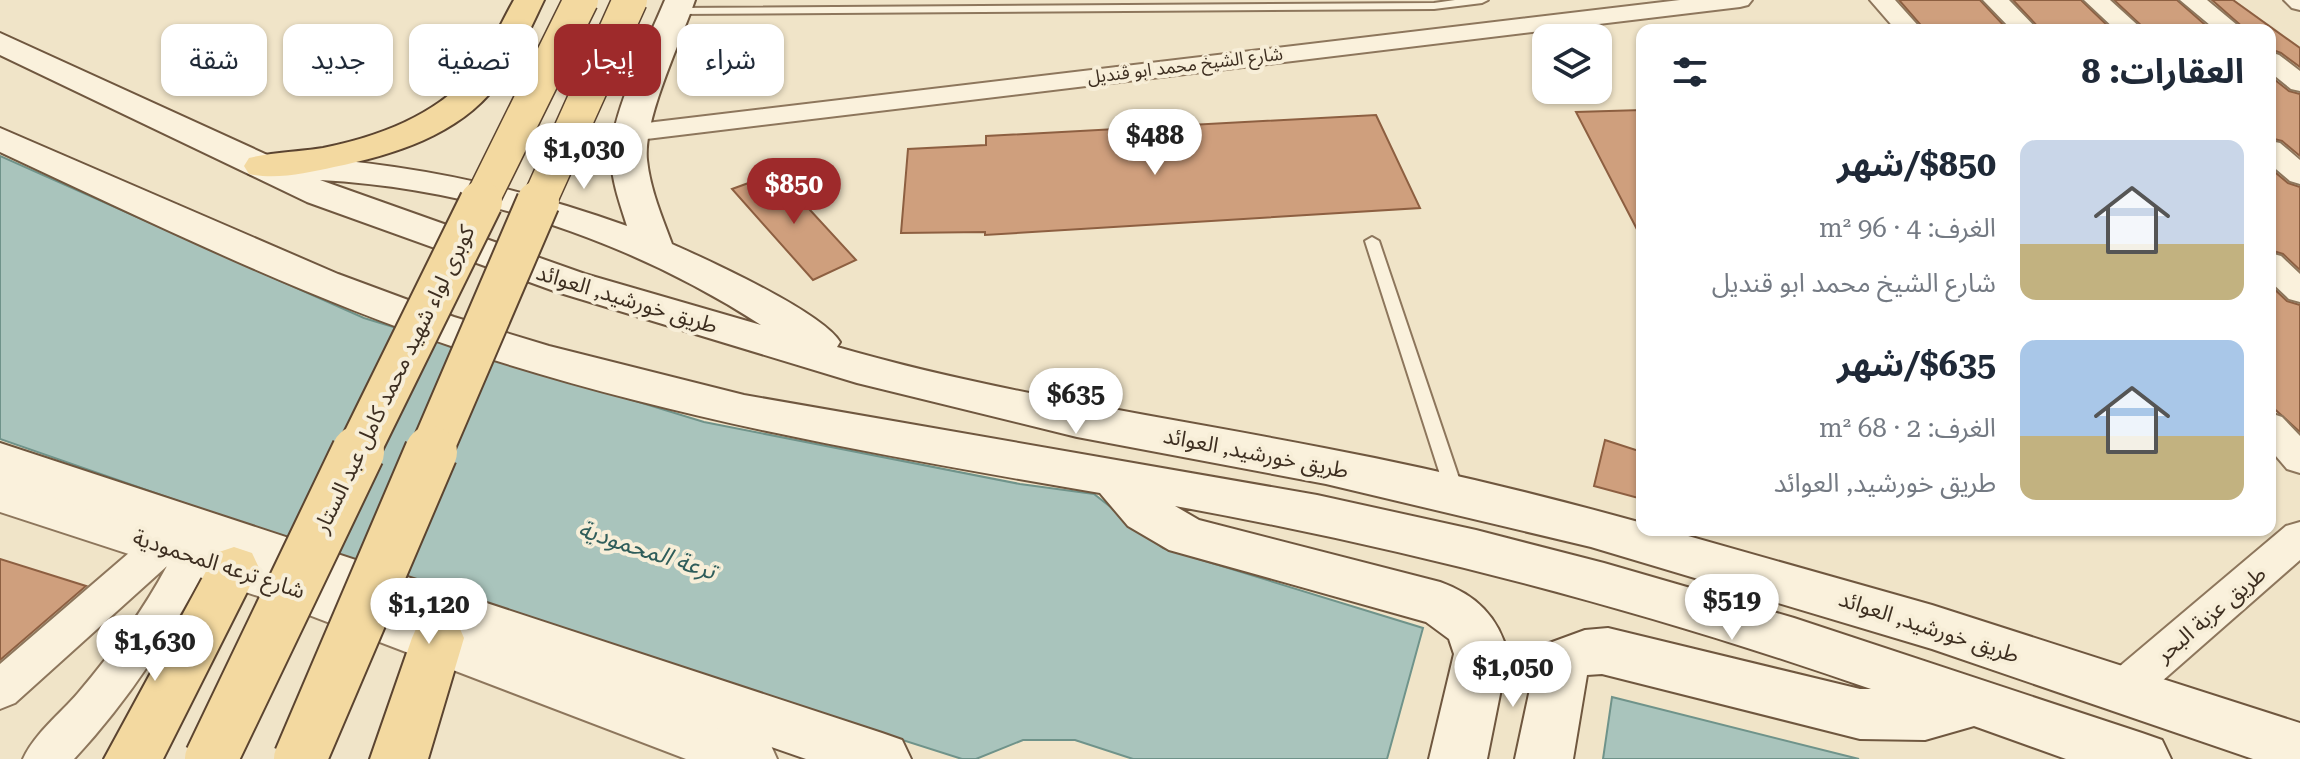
<!DOCTYPE html>
<html lang="ar">
<meta charset="utf-8">
<style>
body{margin:0;font-family:"Roboto Serif","Noto Sans Arabic",serif;background:#f6f6f7;color:#1f2937;direction:rtl;height:100vh;display:flex;flex-direction:column;font-size:30px;white-space:nowrap}
*{box-sizing:border-box;margin:0}
p{font-size:26px;color:#747a83}
.icon{flex:none;width:44px;height:44px;fill:none;stroke:currentColor;stroke-width:2;stroke-linecap:round;stroke-linejoin:round}
.map{position:relative;flex:1;overflow:hidden;direction:ltr}
.panel{position:absolute;left:1636px;top:24px;width:640px;height:512px;display:flex;flex-direction:column;background:#fff;border-radius:16px;box-shadow:0 2px 6px #0004;direction:rtl}
.panel>*{flex:none}
.hud{position:absolute;left:24px;top:24px;width:760px;height:72px;direction:rtl;display:flex;gap:16px}
.tools{position:absolute;left:1532px;top:24px;display:grid;gap:16px}
.tools a{display:grid;place-items:center;width:80px;height:80px;border-radius:16px;background:#fff;box-shadow:0 2px 6px #0004;font-size:40px}
.price{position:absolute;translate:-50% -68px;padding:0 18px;border-radius:28px;background:#fff;color:#222;font-size:26px;line-height:52px;filter:drop-shadow(0 2px 4px #0008)}
.price::after{content:'';position:absolute;left:50%;top:48px;width:24px;height:18px;margin-left:-12px;background:inherit;clip-path:polygon(0 0,100% 0,50% 100%)}
.price.current{background:#9e2a2b;color:#fff}
ul{padding:0;list-style:none}
li{display:flex;align-items:center;gap:24px;height:200px;padding:0 32px}
li span{display:grid;place-items:center;flex:none;width:224px;height:160px;border-radius:16px;color:#555}
li>.icon{margin-inline-start:auto}
span .icon{width:96px;height:96px;fill:#fffc;stroke-width:1}
li b{font-size:34px}
h2{display:flex;justify-content:space-between;align-items:center;height:96px;padding:0 32px;font-size:34px}
.tag{padding:0 28px;border-radius:16px;background:#fff;box-shadow:0 2px 6px #0004;font-size:28px;line-height:72px}
.tag.current{background:#9e2a2b;color:#fff}
.map>svg:first-child{display:block}
.water{fill:#a9c4bc;stroke:#6f938a;stroke-width:2}
.building{fill:#cf9f7d;stroke:#8d5f41;stroke-width:2}
.lines{fill:none;stroke-linecap:round;stroke-linejoin:round}
.service-casing{stroke:#8d765c;stroke-width:4}
.minor-casing{stroke:#8d765c;stroke-width:4}
.tertiary-casing{stroke:#8d765c;stroke-width:4}
.secondary-casing{stroke:#6f573f;stroke-width:4}
.primary-casing{stroke:#5b4430;stroke-width:4}
.service{fill:#faf1dc;fill-rule:evenodd}
.minor{fill:#faf1dc;fill-rule:evenodd}
.tertiary{fill:#faf1dc;fill-rule:evenodd}
.secondary{fill:#faf1dc;fill-rule:evenodd}
.primary{fill:#f3d9a0;fill-rule:evenodd}
.primary-bridge-far2-casing{stroke:#5b4430;stroke-width:37;stroke-linecap:butt}
.primary-bridge-far1-casing{stroke:#5b4430;stroke-width:46;stroke-linecap:butt}
.primary-bridge-casing{stroke:#5b4430;stroke-width:56;stroke-linecap:butt}
.primary-bridge-far2{stroke:#f3d9a0;stroke-width:34}
.primary-bridge-far1{stroke:#f3d9a0;stroke-width:42}
.primary-bridge{stroke:#f3d9a0;stroke-width:52}
.labels{text-anchor:middle;dominant-baseline:central;stroke-width:8;stroke-linejoin:round;paint-order:stroke}
.far-street-label{font-size:18px;fill:#3d2e20;stroke:#f7eed8}
.street-label{font-size:22px;fill:#3d2e20;stroke:#f7eed8}
.water-label{font-size:24px;font-style:italic;fill:#2f5d5a;stroke:#f7eed8}
</style>
<div class="map">
<svg width="2300" height="759" viewBox="0 0 2300 759">
<rect width="100%" height="100%" fill="#f0e4c8"/>
<path class="water" d="M 0,156 L 364,318 L 704,422 L 1020,484 L 1094,494 L 1163,548 L 1423,628 L 1387,759 L 1133,759 L 1075,740 L 1023,740 L 976,759 L 962,759 L 457,598 L 0,439 Z
M 1612,697 L 1859,759 L 1603,759 Z"/>
<path class="building" d="M 1899,0 L 1980,0 L 2008,30 L 1925,30 Z
M 2013,0 L 2081,0 L 2112,30 L 2041,30 Z
M 2114,0 L 2177,0 L 2211,30 L 2146,30 Z
M 2212,0 L 2233,0 L 2300,48 L 2300,67 L 2281,53 L 2270,49 L 2270,30 L 2246,30 Z
M 2270,76 L 2289,91 L 2300,94 L 2300,156 L 2282,141 L 2270,138 Z
M 1642,110 L 1642,239 L 1576,112 Z
M 1376,115 L 1420,208 L 985,235 L 985,232 L 901,233 L 908,149 L 986,145 L 986,136 Z
M 2270,168 L 2288,183 L 2300,187 L 2300,270 L 2283,254 L 2270,250 Z
M 776,173 L 856,260 L 813,280 L 732,189 Z
M 2270,285 L 2287,301 L 2300,305 L 2300,432 L 2270,405 Z
M 1605,440 L 1642,452 L 1642,499 L 1594,486 Z
M 0,559 L 86,586 L 0,660 Z"/>
<g class="lines">
<g class="service-casing">
<path id="service" d="M 1455,0 L 1488,0 L 1482,3 L 1434,9 L 676,14 L 670,11 L 676,8 L 1434,3 Z
M 1372,237 L 1379,241 L 1464,493 L 1461,498 L 1449,498 L 1446,493 L 1365,241 Z"/>
</g>
<g class="minor-casing">
<path id="minor" d="M 1680,0 L 1752,0 L 1748,5 L 1740,7 L 630,141 L 620,139 L 616,133 L 620,127 L 630,125 Z
M 1870,0 L 1895,0 L 1922,30 L 1896,30 Z
M 1983,0 L 2009,0 L 2038,30 L 2012,30 Z
M 2084,0 L 2110,0 L 2143,30 L 2116,30 Z
M 2180,0 L 2207,0 L 2243,30 L 2216,30 Z
M 2284,0 L 2300,0 L 2300,10 L 2292,8 Z
M 2270,52 L 2279,55 L 2300,71 L 2300,91 L 2291,89 L 2270,72 Z
M 2270,141 L 2280,143 L 2300,160 L 2300,184 L 2290,181 L 2270,164 Z
M 2270,253 L 2281,256 L 2300,274 L 2300,302 L 2289,299 L 2270,281 Z
M 2270,413 L 2282,417 L 2300,436 L 2300,473 L 2287,469 L 2270,449 Z
M 2300,522 L 2300,560 L 2137,703 L 2122,709 L 2107,703 L 2101,690 L 2107,677 L 2286,526 Z
M 165,530 L 179,534 L 183,543 L 193,539 L 207,544 L 212,555 C 175,629 131,698 74,759 L 23,759 C 35,733 60,714 78,693 C 112,653 143,611 167,566 L 15,703 L 0,709 L 0,664 L 151,534 Z"/>
</g>
<g class="tertiary-casing">
<path id="tertiary" d="M 0,476 C 261,553 516,645 769,741 L 777,759 L 686,759 L 267,599 L 0,512 Z"/>
</g>
<g class="secondary-casing">
<path id="secondary" d="M 665,0 L 695,0 C 681,41 643,119 647,160 C 650,189 662,217 672,244 C 708,260 822,312 840,342 L 837,347 C 996,393 1161,416 1324,448 C 1430,468 1538,494 1642,523 L 1642,530 L 1667,530 L 1932,605 L 2300,723 L 2300,759 L 2253,759 L 1932,649 L 1591,547 L 1326,484 L 1077,437 L 857,383 L 557,292 L 307,202 L 0,55 L 0,33 L 274,158 L 283,156 C 402,162 514,185 627,226 C 620,204 612,182 611,159 C 609,117 648,41 665,0 ZM 320,180 C 475,188 631,241 761,325 L 585,274 Z
M 0,128 L 338,274 L 454,317 L 549,346 L 744,395 L 1317,495 L 1476,530 L 1604,563 L 1794,618 L 2142,733 L 2162,740 L 2171,759 L 2066,759 L 1974,726 L 1925,740 L 1860,739 L 1602,674 L 1587,675 L 1573,759 L 1515,759 L 1536,661 L 1544,645 L 1585,630 L 1608,628 L 1860,689 L 1871,689 C 1644,610 1412,549 1175,506 L 1199,520 L 1440,582 C 1476,595 1498,616 1508,654 L 1487,759 L 1429,759 L 1454,654 L 1449,639 L 1426,622 L 1169,550 L 1128,526 L 1100,493 C 883,456 666,418 457,348 C 299,295 150,222 0,152 Z
M 0,443 L 882,733 L 902,740 L 911,759 L 806,759 L 0,479 Z"/>
</g>
<g class="primary-casing">
<path id="primary" d="M 514,0 L 544,0 C 530,29 517,60 496,86 C 458,135 393,155 334,167 C 307,173 276,180 249,174 L 244,166 L 249,158 C 273,152 298,152 323,148 C 378,137 438,115 474,70 C 490,49 501,23 514,0 Z
M 234,547 L 252,553 L 259,568 L 163,759 L 104,759 L 216,553 Z
M 438,615 L 457,622 L 464,638 L 428,759 L 370,759 L 412,638 L 419,622 Z"/>
</g>
<use href="#service" class="service"/>
<use href="#minor" class="minor"/>
<use href="#tertiary" class="tertiary"/>
<use href="#secondary" class="secondary"/>
<use href="#primary" class="primary"/>
<g class="primary-bridge-far2-casing">
<path id="primary-bridge-far2" d="M 480,204 L 581,0
M 538,204 L 630,0"/>
</g>
<g class="primary-bridge-far1-casing">
<path id="primary-bridge-far1" d="M 357,454 L 481,202
M 430,454 L 538,202"/>
</g>
<g class="primary-bridge-casing">
<path id="primary-bridge" d="M 211,759 L 358,452
M 300,759 L 431,452"/>
</g>
<use href="#primary-bridge-far2" class="primary-bridge-far2"/>
<use href="#primary-bridge-far1" class="primary-bridge-far1"/>
<use href="#primary-bridge" class="primary-bridge"/>
</g>
<g class="labels">
<g class="far-street-label">
<text transform="translate(1185 65) rotate(-7)">شارع الشيخ محمد ابو قنديل</text>
</g>
<g class="street-label">
<text transform="translate(627 299) rotate(17)">طريق خورشيد, العوائد</text>
<text transform="translate(394 379) rotate(-64)">كوبرى لواء شهيد محمد كامل عبد الستار</text>
<text transform="translate(1256 453) rotate(11)">طريق خورشيد, العوائد</text>
<text transform="translate(219 564) rotate(18)">شارع ترعه المحمودية</text>
<text transform="translate(2211 614) rotate(-40)">طريق عزبة البحر</text>
<text transform="translate(1929 627) rotate(18)">طريق خورشيد, العوائد</text>
</g>
<g class="water-label">
<text transform="translate(647 550) rotate(18)">ترعة المحمودية</text>
</g>
</g>
</svg>
<div class="tools">
<a><svg class="icon" aria-label="layers" viewBox="0 0 24 24"><path d="M12 4l9 5-9 5-9-5zM3 14l9 5 9-5"/></svg></a>
</div>
<b class="price" style="left:1155px;top:177px">$488</b>
<b class="price" style="left:584px;top:191px">$1,030</b>
<b class="price current" style="left:794px;top:226px">$850</b>
<b class="price" style="left:1076px;top:436px">$635</b>
<b class="price" style="left:1732px;top:642px">$519</b>
<b class="price" style="left:429px;top:646px">$1,120</b>
<b class="price" style="left:155px;top:683px">$1,630</b>
<b class="price" style="left:1513px;top:709px">$1,050</b>
<div class="hud">
<a class="tag">شراء</a>
<a class="tag current">إيجار</a>
<a class="tag">تصفية</a>
<a class="tag">جديد</a>
<a class="tag">شقة</a>
</div>
<section class="panel">
<h2>العقارات: 8<svg class="icon" aria-label="filters" viewBox="0 0 24 24"><path d="M4 7h16M4 17h16"/><circle cx="9" cy="7" r="2"/><circle cx="15" cy="17" r="2"/></svg></h2>
<ul>
<li><span style="background:linear-gradient(#c9d6e8 65%,#c2b280 0)"><svg class="icon" aria-label="home" viewBox="0 0 24 24"><path d="M3 11l9-7 9 7M6 9v11h12V9"/></svg></span><div><b>$850/شهر</b><p>الغرف: 4 · 96 m²</p><p>شارع الشيخ محمد ابو قنديل</p></div></li>
<li><span style="background:linear-gradient(#a9c7e8 60%,#c2b280 0)"><svg class="icon" aria-label="home" viewBox="0 0 24 24"><path d="M3 11l9-7 9 7M6 9v11h12V9"/></svg></span><div><b>$635/شهر</b><p>الغرف: 2 · 68 m²</p><p>طريق خورشيد, العوائد</p></div></li>
</ul>
</section>
</div>
